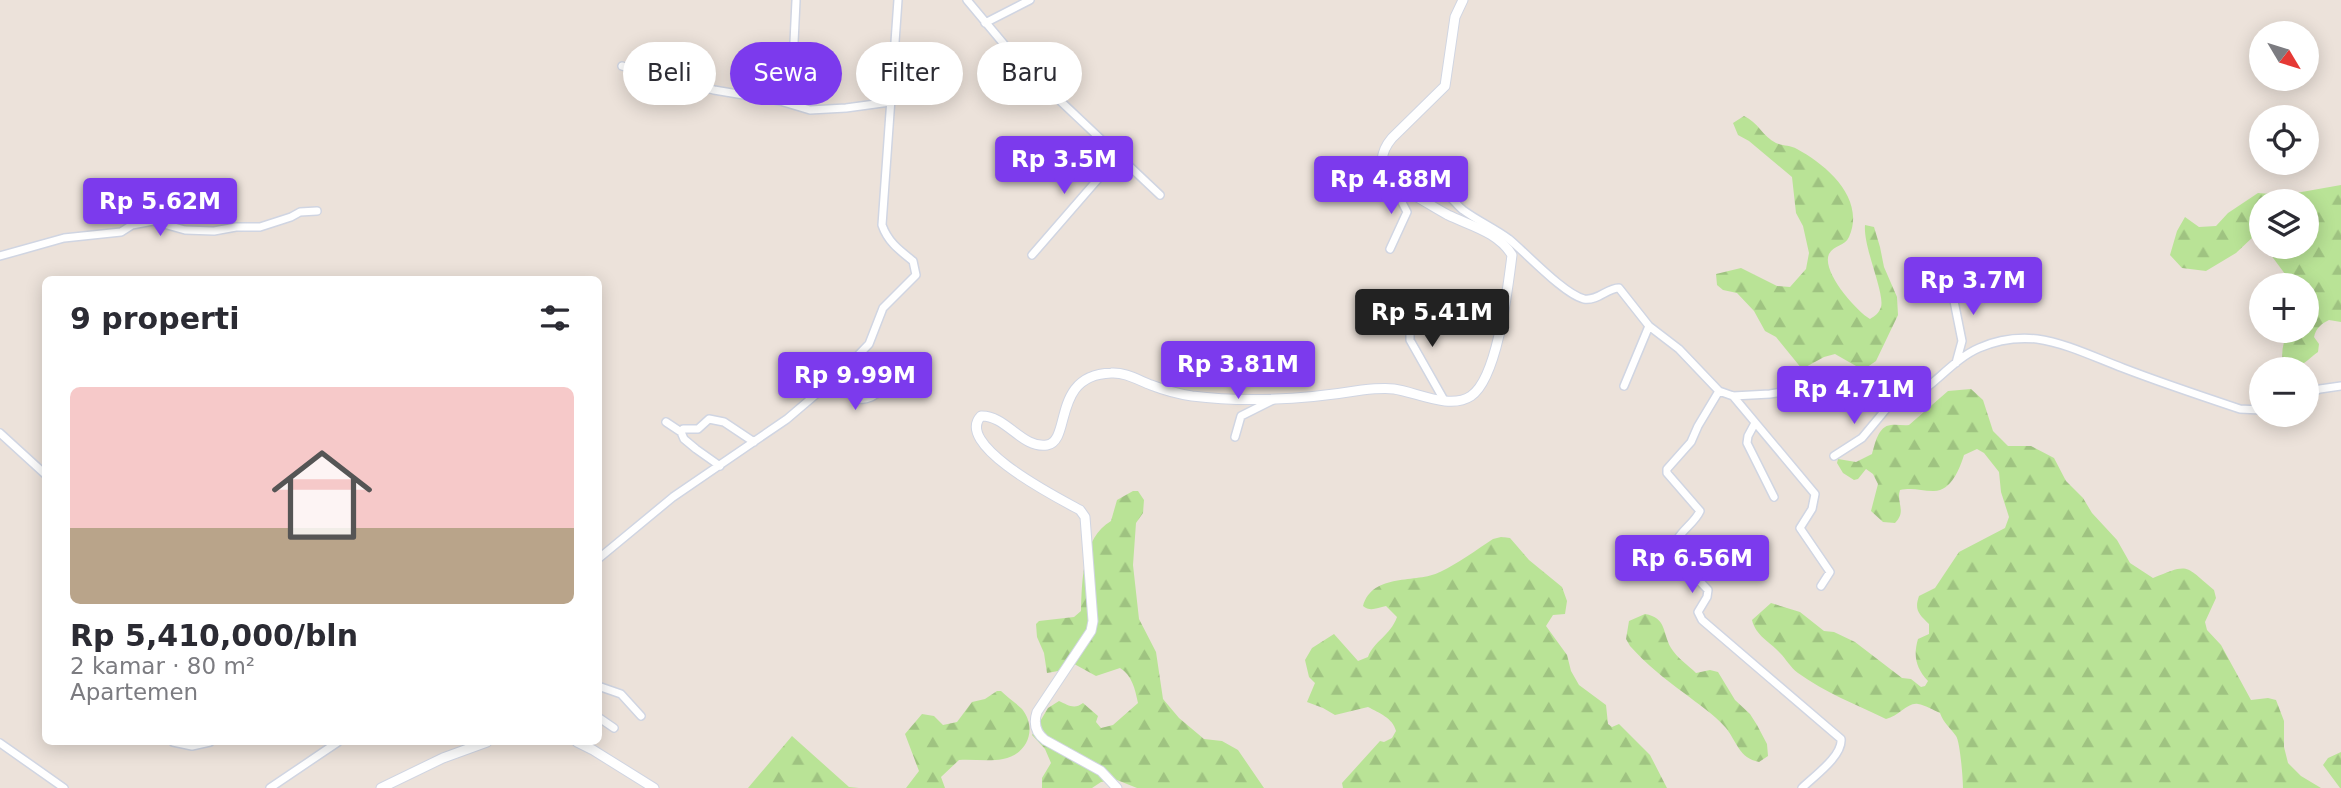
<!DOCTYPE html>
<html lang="id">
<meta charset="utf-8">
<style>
body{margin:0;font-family:"DejaVu Sans",sans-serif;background:#f7f7f7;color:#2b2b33;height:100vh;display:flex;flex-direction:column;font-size:26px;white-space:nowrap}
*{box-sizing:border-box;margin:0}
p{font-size:23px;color:#7c7c81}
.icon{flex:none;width:38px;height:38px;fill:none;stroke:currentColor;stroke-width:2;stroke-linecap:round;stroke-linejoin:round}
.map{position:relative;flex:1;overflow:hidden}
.details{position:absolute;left:42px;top:276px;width:560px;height:469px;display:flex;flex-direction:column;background:#fff;border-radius:10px;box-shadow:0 4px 18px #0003}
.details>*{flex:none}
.guide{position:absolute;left:623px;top:42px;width:665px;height:63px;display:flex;gap:14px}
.needle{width:46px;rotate:128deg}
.controls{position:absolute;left:2249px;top:21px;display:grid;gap:14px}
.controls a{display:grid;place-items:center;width:70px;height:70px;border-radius:50%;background:#fff;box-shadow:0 4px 18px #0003;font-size:35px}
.price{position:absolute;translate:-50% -60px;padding:0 16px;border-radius:7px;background:#7c3aed;color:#fff;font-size:23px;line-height:46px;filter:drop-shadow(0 2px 4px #0008)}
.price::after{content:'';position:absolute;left:50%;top:42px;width:21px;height:16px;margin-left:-10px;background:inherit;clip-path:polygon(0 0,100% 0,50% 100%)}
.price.selected{background:#222;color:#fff}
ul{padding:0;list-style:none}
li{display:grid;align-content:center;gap:14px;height:371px;padding:0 28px}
li span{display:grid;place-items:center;height:217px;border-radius:10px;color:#555}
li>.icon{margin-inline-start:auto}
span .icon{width:126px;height:126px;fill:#fffc;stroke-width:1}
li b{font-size:30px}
h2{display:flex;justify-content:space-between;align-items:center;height:84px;padding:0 28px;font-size:30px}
.chip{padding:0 24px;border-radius:32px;background:#fff;box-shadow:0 4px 18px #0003;font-size:24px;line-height:63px}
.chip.selected{background:#7c3aed;color:#fff}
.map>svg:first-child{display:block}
.forest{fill:url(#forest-firs)}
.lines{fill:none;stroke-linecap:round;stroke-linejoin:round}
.minor-casing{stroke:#d0d5e2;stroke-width:10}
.tertiary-casing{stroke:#d0d5e2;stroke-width:11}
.minor{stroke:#fff;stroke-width:7}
.tertiary{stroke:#fff;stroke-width:9}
</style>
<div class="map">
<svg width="2341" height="788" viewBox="0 0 2341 788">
<defs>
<pattern id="forest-firs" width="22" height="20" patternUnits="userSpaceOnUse" patternTransform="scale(1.75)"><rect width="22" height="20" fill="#b9e396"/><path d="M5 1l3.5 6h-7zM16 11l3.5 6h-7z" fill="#9fc381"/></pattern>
</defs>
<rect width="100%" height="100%" fill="#ece2da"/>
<path class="forest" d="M 1744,116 C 1758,122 1763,137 1776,143 C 1783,146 1790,145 1797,149 C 1827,165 1866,199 1849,237 C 1845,246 1834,245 1829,254 C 1821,271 1856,311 1870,319 C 1875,316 1879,313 1881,307 C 1885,293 1863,247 1865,225 L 1874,227 L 1880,247 L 1884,267 L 1897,297 L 1898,315 L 1876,361 L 1863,370 L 1835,354 L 1824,357 L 1802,369 L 1776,337 L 1765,331 L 1754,311 L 1737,293 L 1723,290 L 1717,285 L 1716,274 L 1741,268 L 1777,286 L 1790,287 L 1806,269 L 1809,253 L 1803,226 L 1796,213 L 1792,177 L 1749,141 L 1738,135 L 1733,123 Z
M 2341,185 L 2341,322 L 2329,320 C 2321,324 2316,328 2314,337 L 2319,344 L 2318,352 C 2307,360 2298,372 2285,367 C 2279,354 2284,343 2287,331 L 2306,331 L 2306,285 L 2289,285 L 2285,274 L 2265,247 L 2306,247 L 2306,201 L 2261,201 L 2261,243 L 2254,236 L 2236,253 L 2206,271 L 2182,268 L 2170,255 L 2177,231 L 2185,217 L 2199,227 L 2216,226 L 2228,213 L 2258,193 L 2284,195 Z
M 1971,389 L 1983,400 L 1993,431 L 2008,446 L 2031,446 L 2054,458 L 2066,481 L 2083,498 L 2092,513 L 2117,540 L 2130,563 L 2153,578 C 2190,563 2184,565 2214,590 L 2216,598 L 2205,622 L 2207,630 L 2221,645 L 2251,700 L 2268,698 L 2276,700 L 2284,721 L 2284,747 L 2288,763 L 2301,776 L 2321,788 L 1963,788 C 1963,779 1960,741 1956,736 C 1950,727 1944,724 1940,713 C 1933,710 1925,705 1918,704 C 1908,702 1899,716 1886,719 C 1857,705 1824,692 1798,673 C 1790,667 1786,659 1780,653 C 1769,641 1756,636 1752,620 L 1771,603 L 1800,612 L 1824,631 L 1834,632 L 1855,642 L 1902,678 L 1911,679 L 1921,687 L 1925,686 L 1928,681 C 1916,668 1913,656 1918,639 L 1929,634 L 1929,624 C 1919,614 1914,610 1919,596 L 1935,588 L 1959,552 L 2005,528 L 2009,517 L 2001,492 L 1999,472 L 1984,453 L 1977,449 L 1964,455 C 1960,468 1951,492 1933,491 C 1921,491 1913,487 1900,490 C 1896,503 1907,511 1895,523 L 1883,522 L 1871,511 L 1878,484 L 1873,474 L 1866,469 L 1858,479 L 1854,480 L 1843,473 L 1837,463 L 1838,459 L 1856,462 L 1872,454 C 1875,444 1878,426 1891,425 C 1897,424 1903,426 1909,425 L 1948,391 Z
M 1133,491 L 1138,491 L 1144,500 L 1143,513 L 1136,523 L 1133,565 L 1139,619 L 1156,652 L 1163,699 L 1179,718 L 1204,739 L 1222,741 L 1238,750 L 1264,788 L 1137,788 L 1117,780 L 1101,782 L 1092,788 L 1042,788 L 1042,778 L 1051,763 L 1045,749 L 1032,735 L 1048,708 L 1059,701 C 1068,705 1074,710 1083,703 L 1098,716 L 1096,722 L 1101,728 L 1113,725 L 1138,703 C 1135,689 1132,675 1120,668 L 1096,676 L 1067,660 L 1058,671 L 1047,673 L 1044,653 L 1037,637 L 1036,624 L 1039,621 L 1074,617 L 1081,611 C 1082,581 1082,538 1111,521 L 1117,500 Z
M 1501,537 L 1510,538 L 1529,560 L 1562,587 L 1567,601 L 1565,614 L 1553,615 L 1546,626 L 1567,655 L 1571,671 L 1579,685 L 1606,705 L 1608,724 L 1612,727 L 1619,724 L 1650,755 L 1667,788 L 1343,788 L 1342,783 L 1380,741 L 1384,742 L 1392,738 L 1396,731 C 1393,718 1379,713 1368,707 L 1335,715 L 1323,708 L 1307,702 L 1315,683 L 1309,677 L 1305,660 L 1312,648 L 1334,634 L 1358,661 L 1368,657 C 1374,641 1390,636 1397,617 L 1386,606 C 1377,608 1370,612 1363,606 C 1373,572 1416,584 1440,572 C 1459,563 1476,550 1493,539 Z
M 1645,614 C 1667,618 1662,632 1671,648 C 1677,658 1688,665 1696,673 L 1710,670 L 1718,672 L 1735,700 L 1750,714 L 1757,725 L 1767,744 L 1768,756 L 1759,762 C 1739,758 1737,742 1726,728 C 1714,714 1698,704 1684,693 C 1666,680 1645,663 1630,646 L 1626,639 L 1629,621 Z
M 997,691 L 1001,691 C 1007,697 1016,703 1022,709 C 1038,729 1027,755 1003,759 C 988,762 974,759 959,760 L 941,777 L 945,788 L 906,788 L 919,771 L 905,734 L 922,714 L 934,716 L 943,725 L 957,722 L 972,702 L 985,699 Z
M 792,736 L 849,787 L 859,788 L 748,788 Z
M 2341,752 L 2341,788 L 2340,788 L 2323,765 L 2328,758 Z"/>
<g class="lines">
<g class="minor-casing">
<path id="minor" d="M 967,0 L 1018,61 L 1160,195
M 985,23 L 1030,0
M 622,66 L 714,90 L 780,101 L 810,110 L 846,108 L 890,102
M 791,104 L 796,1
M 1417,196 C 1424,195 1436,191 1443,193 C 1451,195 1457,206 1463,210 C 1478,221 1494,228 1509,239 C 1527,254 1564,294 1584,299 C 1598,301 1607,288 1619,288 L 1649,326 L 1624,386
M 1390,249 L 1407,212 L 1392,183
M 1032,255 L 1118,156
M 0,256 L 64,238 L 121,232 L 132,225 L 153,221 L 185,230 L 214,231 L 236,227 L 260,227 L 291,217 L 300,212 L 317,211
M 1948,271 L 1962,341 L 1956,363
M 1425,297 L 1410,334 L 1410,340 L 1444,400
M 1649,326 L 1679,349 L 1719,391 L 1733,396 L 1770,394 L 1801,389 L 1879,408 C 1921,408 1944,363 1979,348 C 1997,340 2017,337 2037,339 C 2066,343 2096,358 2123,368 C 2162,383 2201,396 2240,409 L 2261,410
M 841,373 L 860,399 C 873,401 881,387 892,386
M 1719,391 L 1698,426 L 1691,442 L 1667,469 L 1667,473 L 1700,511 C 1693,527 1669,536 1676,556 L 1708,590 L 1707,597 L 1698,612 L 1702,620 L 1841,739 C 1843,756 1813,777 1802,788
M 2306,394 L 2320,389 L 2341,386
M 1733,396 L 1815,494 L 1812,509 L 1800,528 L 1830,572 L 1821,586
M 666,422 L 681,432 L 684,439 L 696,449 L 720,466
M 1755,423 L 1748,436 L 1747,443 L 1774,497
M 681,432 L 683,429 L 698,429 L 709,419 L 724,422 L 754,442
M 0,433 L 46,475
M 1235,437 L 1241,416 L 1273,400
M 1834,456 L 1862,438 L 1887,408
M 598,559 L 673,497 L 787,419 L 841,373 L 869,344 L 883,308 L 916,275 L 913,261 C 899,250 888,242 882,225 L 898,0
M 598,686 L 621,694 L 641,716
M 598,717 L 614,728
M 173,742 L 192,746 L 210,742
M 0,743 L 64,788
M 270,788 L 338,742"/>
</g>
<g class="tertiary-casing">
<path id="tertiary" d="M 577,742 L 593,750 L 654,788
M 381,788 L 443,758 L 487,742
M 1117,788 L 1101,771 L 1045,740 C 1036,733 1033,724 1037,712 L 1091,631 L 1093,621 L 1085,517 L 1080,510 C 1060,499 953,445 981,416 C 1006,415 1022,449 1047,445 C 1072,441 1051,375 1111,373 C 1125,372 1138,380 1151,385 C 1164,390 1179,394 1192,396 C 1248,403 1307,399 1362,390 C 1372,389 1384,388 1394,389 C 1416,392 1450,410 1471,396 C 1498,378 1508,286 1512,255 C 1498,232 1471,226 1448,215 C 1435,208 1423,200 1410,193 C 1404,189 1396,186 1391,182 C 1377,168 1381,151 1392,138 L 1445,86 L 1455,17 L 1463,0"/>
</g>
<use href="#minor" class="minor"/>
<use href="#tertiary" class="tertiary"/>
</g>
</svg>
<div class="controls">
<a><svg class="needle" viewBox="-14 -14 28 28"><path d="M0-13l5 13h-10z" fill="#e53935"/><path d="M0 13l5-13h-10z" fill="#7c7c81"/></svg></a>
<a><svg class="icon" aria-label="locate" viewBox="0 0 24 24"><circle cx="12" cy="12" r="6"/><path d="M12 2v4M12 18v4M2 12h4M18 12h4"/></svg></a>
<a><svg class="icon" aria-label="layers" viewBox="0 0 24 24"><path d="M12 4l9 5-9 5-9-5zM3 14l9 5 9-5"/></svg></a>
<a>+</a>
<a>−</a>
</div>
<b class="price" style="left:1064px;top:196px">Rp 3.5M</b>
<b class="price" style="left:1391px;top:216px">Rp 4.88M</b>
<b class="price" style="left:160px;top:238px">Rp 5.62M</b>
<b class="price" style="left:1973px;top:317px">Rp 3.7M</b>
<b class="price selected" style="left:1432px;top:349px">Rp 5.41M</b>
<b class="price" style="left:1238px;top:401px">Rp 3.81M</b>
<b class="price" style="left:855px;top:412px">Rp 9.99M</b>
<b class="price" style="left:1854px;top:426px">Rp 4.71M</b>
<b class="price" style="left:1692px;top:595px">Rp 6.56M</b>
<div class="guide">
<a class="chip">Beli</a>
<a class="chip selected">Sewa</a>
<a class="chip">Filter</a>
<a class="chip">Baru</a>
</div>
<section class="details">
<h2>9 properti<svg class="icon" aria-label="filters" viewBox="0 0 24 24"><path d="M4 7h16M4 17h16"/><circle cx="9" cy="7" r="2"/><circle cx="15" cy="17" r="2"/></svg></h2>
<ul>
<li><span style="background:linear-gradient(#f6c9c9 65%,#b9a48a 0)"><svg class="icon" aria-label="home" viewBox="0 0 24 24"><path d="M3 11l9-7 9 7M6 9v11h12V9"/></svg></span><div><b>Rp 5,410,000/bln</b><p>2 kamar · 80 m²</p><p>Apartemen</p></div></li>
</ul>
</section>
</div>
